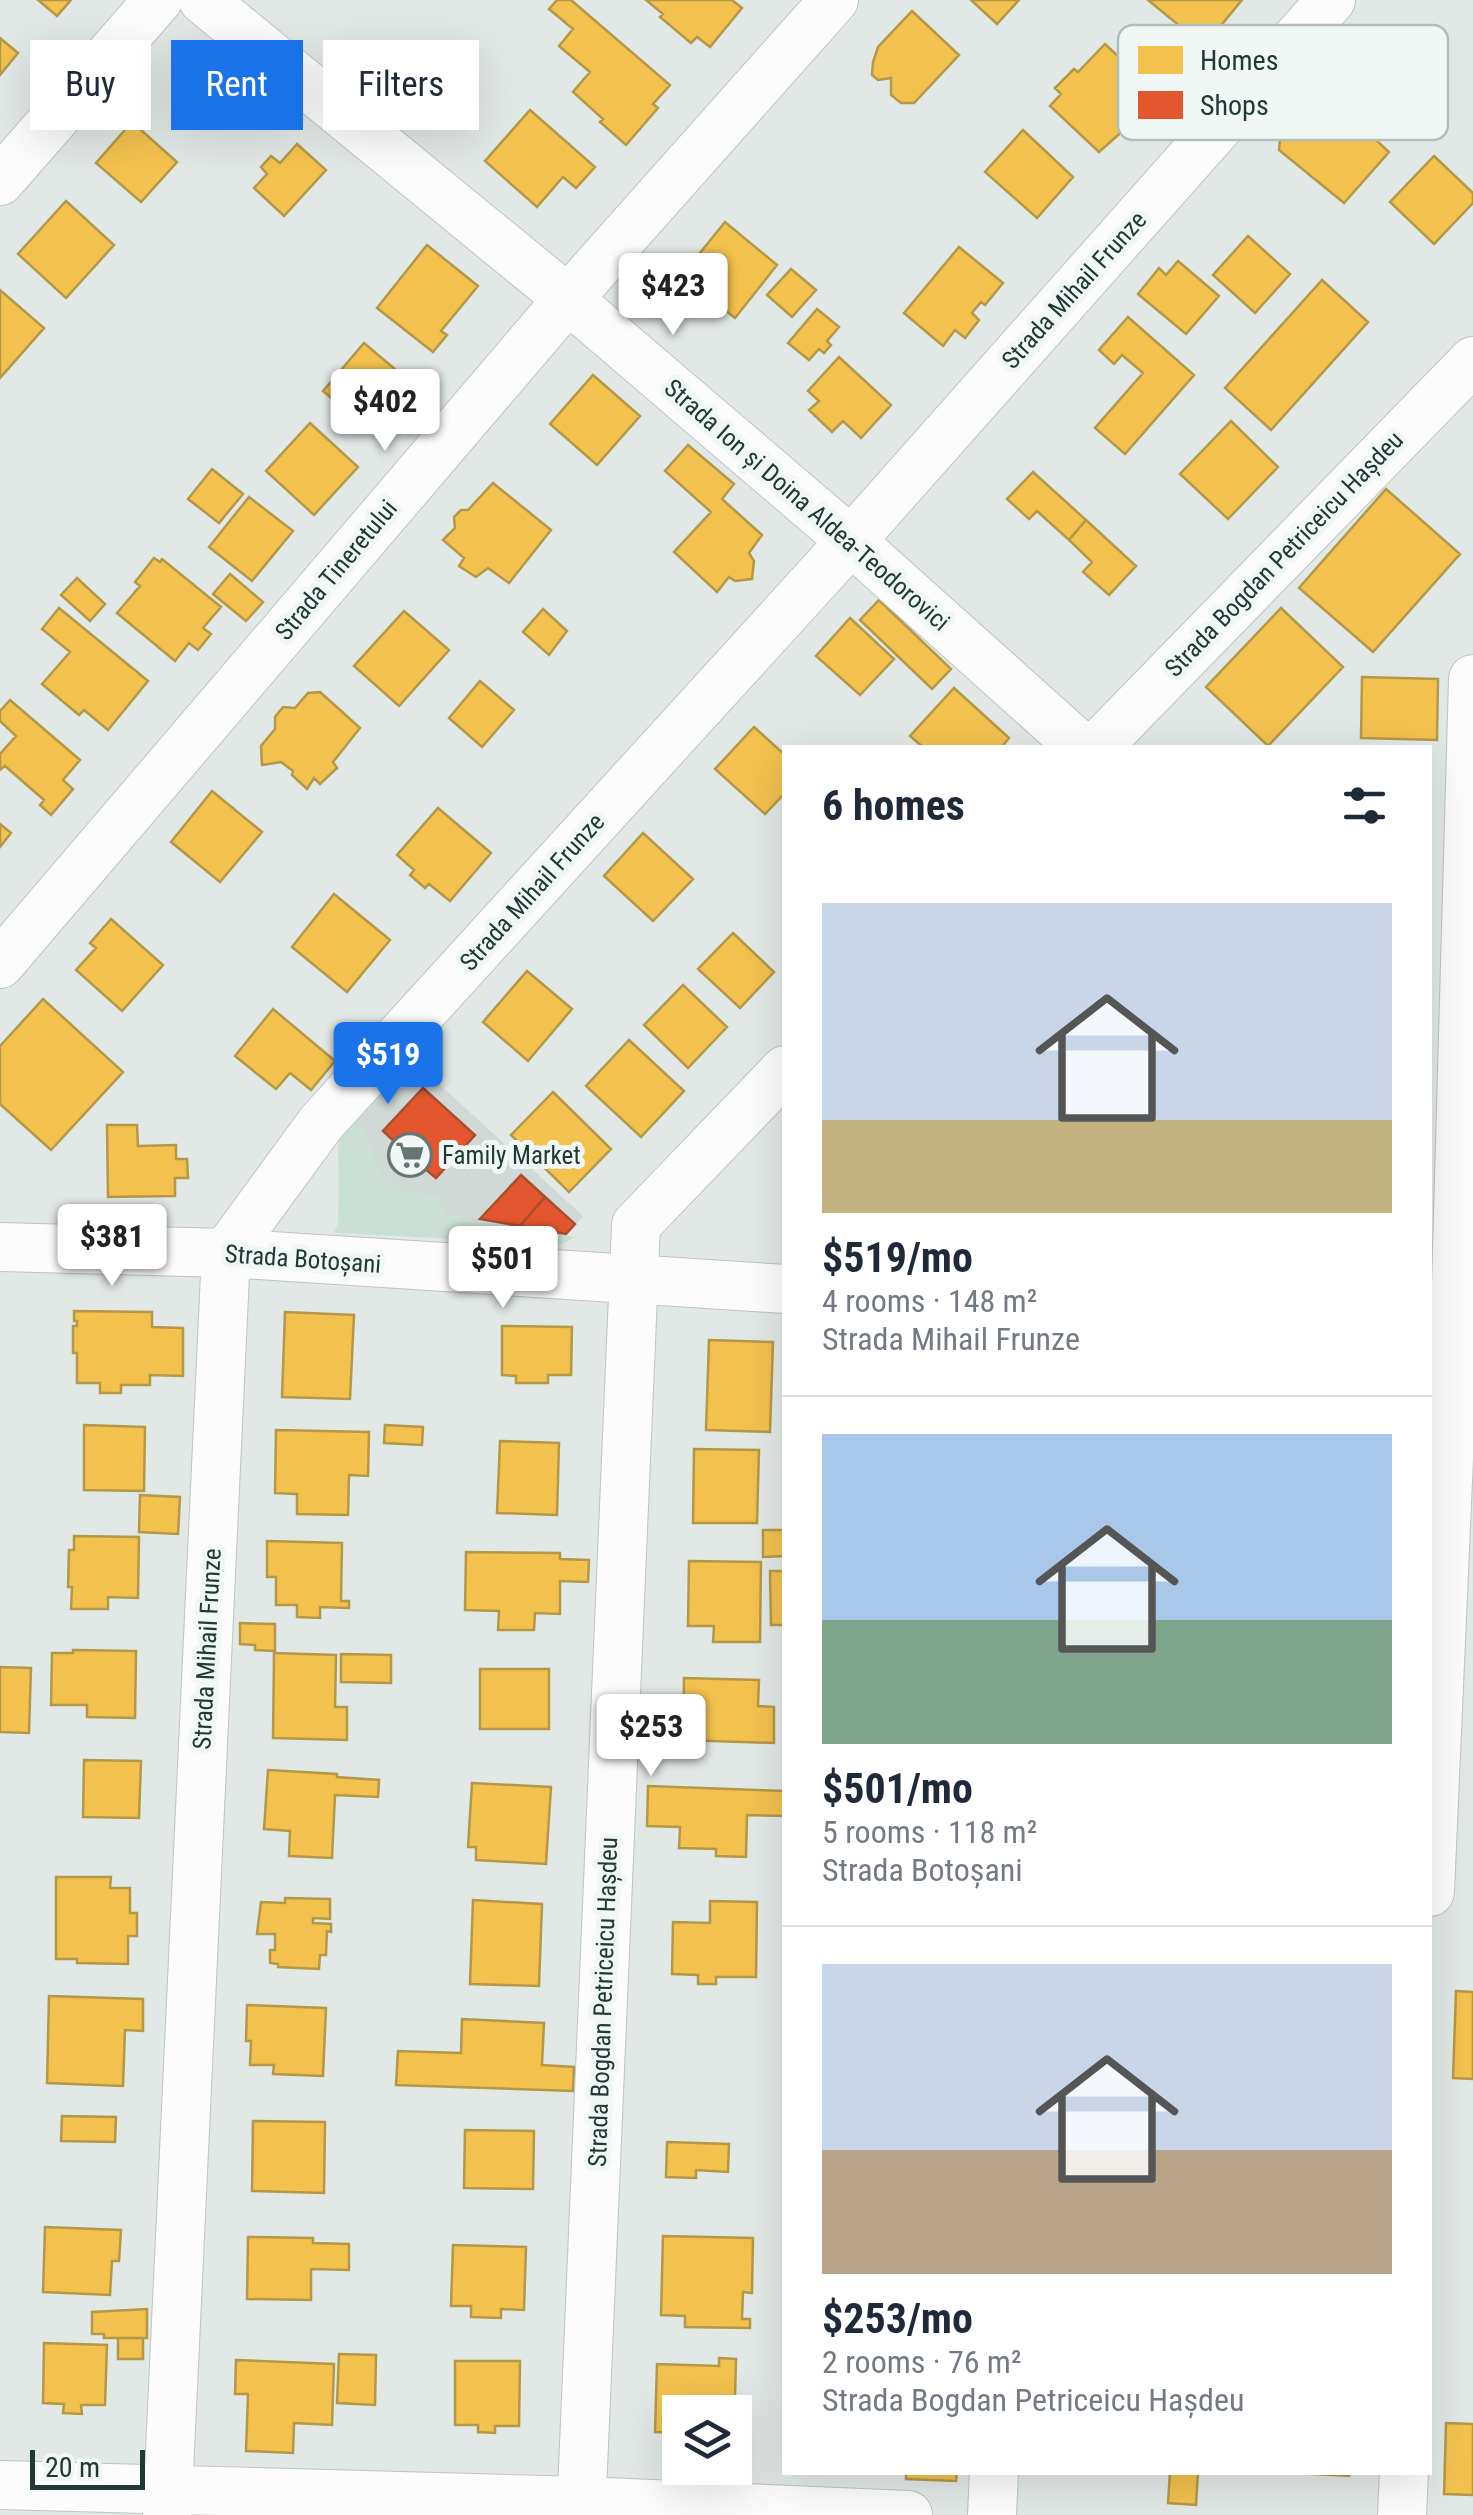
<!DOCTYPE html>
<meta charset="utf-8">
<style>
body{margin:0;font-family:"Roboto Condensed",sans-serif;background:#f2f2f3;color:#1f2937;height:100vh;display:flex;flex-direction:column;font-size:38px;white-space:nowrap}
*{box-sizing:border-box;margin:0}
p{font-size:32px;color:#747a83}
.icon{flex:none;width:55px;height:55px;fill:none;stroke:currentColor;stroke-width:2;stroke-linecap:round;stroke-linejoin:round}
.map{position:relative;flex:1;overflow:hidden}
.drawer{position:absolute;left:782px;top:745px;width:650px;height:1730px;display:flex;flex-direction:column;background:#fff;border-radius:0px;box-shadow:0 10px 40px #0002}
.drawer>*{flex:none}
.banner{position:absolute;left:30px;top:40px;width:602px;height:90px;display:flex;gap:20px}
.fabs{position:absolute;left:662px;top:2395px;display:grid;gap:20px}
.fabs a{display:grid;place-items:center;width:90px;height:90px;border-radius:0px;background:#fff;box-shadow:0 10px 40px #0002;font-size:50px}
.scale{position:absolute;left:30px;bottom:25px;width:115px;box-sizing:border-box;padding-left:10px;border:5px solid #213936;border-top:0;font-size:28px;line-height:35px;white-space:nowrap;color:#213936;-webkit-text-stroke:8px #f0f7f4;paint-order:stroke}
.price{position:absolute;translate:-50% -85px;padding:0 22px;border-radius:10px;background:#fff;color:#222;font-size:32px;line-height:65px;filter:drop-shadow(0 2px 5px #0008)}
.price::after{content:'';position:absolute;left:50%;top:60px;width:30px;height:22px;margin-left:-15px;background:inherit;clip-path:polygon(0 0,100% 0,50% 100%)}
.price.active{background:#1a73e8;color:#fff}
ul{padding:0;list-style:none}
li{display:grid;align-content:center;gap:20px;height:530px;padding:0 40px}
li+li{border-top:2px solid #e0e1e3}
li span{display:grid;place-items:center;height:310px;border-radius:0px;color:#555}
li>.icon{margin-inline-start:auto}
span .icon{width:180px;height:180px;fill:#fffc;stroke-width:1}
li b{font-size:42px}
h2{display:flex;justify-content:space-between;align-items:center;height:120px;padding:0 40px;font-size:42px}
.tag{padding:0 35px;border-radius:0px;background:#fff;box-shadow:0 10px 40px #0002;font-size:35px;line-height:90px}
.tag.active{background:#1a73e8;color:#fff}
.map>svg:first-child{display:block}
.built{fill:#d0d9d6}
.green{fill:#cbe0d4}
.homes{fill:#f2c14e;stroke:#b39847;stroke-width:2.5}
.shops{fill:#e4572e;stroke:#aa4e30;stroke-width:2.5}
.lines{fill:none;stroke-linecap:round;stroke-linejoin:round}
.minor-casing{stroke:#bfc4c3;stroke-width:50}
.minor{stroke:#fbfcfb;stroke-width:48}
.labels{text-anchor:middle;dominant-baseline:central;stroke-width:10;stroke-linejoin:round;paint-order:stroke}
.street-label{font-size:25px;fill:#213936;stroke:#f0f7f4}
.poi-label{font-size:25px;fill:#213936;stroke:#f0f7f4;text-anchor:start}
.key{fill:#f0f7f4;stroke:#b2bebb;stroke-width:2.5}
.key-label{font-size:28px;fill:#213936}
</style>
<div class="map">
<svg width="1473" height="2515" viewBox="0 0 1473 2515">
<rect width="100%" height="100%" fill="#e2e8e6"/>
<path class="built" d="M 412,1059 L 583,1216 L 566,1234 L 566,1242 L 338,1231 L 340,1133 L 362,1115 Z"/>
<path class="green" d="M 358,1118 L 382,1176 L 399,1191 L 439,1196 L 444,1214 L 574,1237 L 563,1244 L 334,1233 L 339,1221 L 338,1134 Z"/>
<path class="homes" d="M 38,0 L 71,0 L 57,16 Z
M 557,0 L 571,0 L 670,85 L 653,104 L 658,108 L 626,145 L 600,122 L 603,119 L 573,92 L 590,72 L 559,46 L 573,29 L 549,9 Z
M 646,0 L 732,0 L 742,8 L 710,47 L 697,37 L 691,43 L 660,17 L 663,14 Z
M 971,0 L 1019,0 L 997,24 Z
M 1148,0 L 1242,0 L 1204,46 Z
M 912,11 L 959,55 L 914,103 L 901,103 L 891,95 L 891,78 L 878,80 L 872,75 L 873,62 L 878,47 Z
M 0,38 L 18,53 L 0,75 Z
M 1105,44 L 1156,92 L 1139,110 L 1143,113 L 1099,152 L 1050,106 L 1061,94 L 1055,88 L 1074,69 L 1078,72 Z
M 1310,61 L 1326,71 L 1330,66 L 1365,97 L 1349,115 L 1389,152 L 1344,203 L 1279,150 L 1282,119 L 1304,89 L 1294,78 Z
M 530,110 L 595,167 L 576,188 L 563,177 L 537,207 L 485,161 Z
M 132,122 L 177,162 L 141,202 L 96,163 Z
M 1023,130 L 1073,177 L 1037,218 L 985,172 Z
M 297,144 L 326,170 L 284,216 L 254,188 L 267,174 L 261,167 L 271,156 L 280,163 Z
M 1434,156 L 1473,193 L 1473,203 L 1434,244 L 1390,202 Z
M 66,201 L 114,245 L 66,298 L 18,254 Z
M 725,222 L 777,265 L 735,318 L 689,281 L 698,268 L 691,264 Z
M 1248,236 L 1290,274 L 1255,313 L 1213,275 Z
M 427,245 L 478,286 L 441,331 L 447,335 L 433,352 L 377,308 Z
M 959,247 L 1003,283 L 985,305 L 981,302 L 972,313 L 979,320 L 965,338 L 955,330 L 943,346 L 904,313 Z
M 1178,261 L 1219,296 L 1186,334 L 1138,294 L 1159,268 L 1166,275 Z
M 791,269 L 816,290 L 792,317 L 767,295 Z
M 1322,280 L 1368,322 L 1271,430 L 1225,388 Z
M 0,290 L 44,328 L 0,378 Z
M 817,309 L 839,327 L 827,341 L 831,345 L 824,353 L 819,349 L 809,360 L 788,343 Z
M 1128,317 L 1194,375 L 1125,454 L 1095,428 L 1143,373 L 1122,355 L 1114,364 L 1099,350 Z
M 364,343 L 410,382 L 370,430 L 323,391 Z
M 839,357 L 891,405 L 861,438 L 843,421 L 832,432 L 809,410 L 819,401 L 808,391 Z
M 593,375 L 640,416 L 597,465 L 550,424 Z
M 1231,421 L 1278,467 L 1228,519 L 1180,474 Z
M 310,423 L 358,467 L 314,515 L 266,471 Z
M 688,445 L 734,484 L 722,499 L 762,535 L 749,553 L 754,561 L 752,579 L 735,581 L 729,577 L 717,592 L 674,552 L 711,512 L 665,471 Z
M 212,469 L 243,494 L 219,523 L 188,499 Z
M 1033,472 L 1086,520 L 1069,540 L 1037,511 L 1029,519 L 1007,499 Z
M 493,483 L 551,530 L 509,583 L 488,568 L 476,577 L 459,566 L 464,558 L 443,540 L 455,528 L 454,517 L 461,510 L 468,510 Z
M 1386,489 L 1460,554 L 1373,652 L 1299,588 Z
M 249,497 L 293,531 L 252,581 L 209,547 Z
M 1086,520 L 1136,566 L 1109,595 L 1083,572 L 1092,562 L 1069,540 Z
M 154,558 L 160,562 L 162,559 L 221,607 L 203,628 L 211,634 L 198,650 L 189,643 L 175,661 L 117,613 L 140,586 L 135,582 Z
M 230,574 L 263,602 L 246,621 L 213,594 Z
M 77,578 L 105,604 L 90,621 L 61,595 Z
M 879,600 L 951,669 L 932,689 L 860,620 Z
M 59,608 L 148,681 L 108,730 L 84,710 L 79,715 L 42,684 L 70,652 L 42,629 Z
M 1281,608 L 1343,667 L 1268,746 L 1206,687 Z
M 543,609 L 567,631 L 549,655 L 523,632 Z
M 404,611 L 449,650 L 399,706 L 354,666 Z
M 850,618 L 894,659 L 860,695 L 816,656 Z
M 1362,677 L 1438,679 L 1437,740 L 1361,738 Z
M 480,681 L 514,710 L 482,747 L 449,718 Z
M 954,688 L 1009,738 L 1001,748 L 924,748 L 910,736 Z
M 320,692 L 360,728 L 333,762 L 337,768 L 320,784 L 314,778 L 307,789 L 292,775 L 293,771 L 281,762 L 262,765 L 261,746 L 275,729 L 275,717 L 283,707 L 295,708 L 308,693 Z
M 10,700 L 80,760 L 63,780 L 73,789 L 51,815 L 40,805 L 44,800 L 5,766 L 0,770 L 0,754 L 16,736 L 0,721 L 0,711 Z
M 754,727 L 785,755 L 785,793 L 765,814 L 715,769 Z
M 212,791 L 262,832 L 220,882 L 171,842 Z
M 438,808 L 491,853 L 450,901 L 429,884 L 425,888 L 410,875 L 414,870 L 397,855 Z
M 0,824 L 11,833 L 0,847 Z
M 643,833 L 693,879 L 653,921 L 604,876 Z
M 334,894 L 390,940 L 347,992 L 292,947 Z
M 111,919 L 163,965 L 122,1011 L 76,970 L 96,948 L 90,943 Z
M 733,933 L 774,972 L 740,1008 L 698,969 Z
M 527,971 L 572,1009 L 528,1061 L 483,1022 Z
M 683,985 L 727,1027 L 688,1068 L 644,1025 Z
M 43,999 L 123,1072 L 51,1150 L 0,1104 L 0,1046 Z
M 273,1009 L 335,1061 L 311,1090 L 290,1073 L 276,1089 L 235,1056 Z
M 629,1040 L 684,1091 L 641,1137 L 586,1086 Z
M 553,1092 L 611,1149 L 569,1192 L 511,1135 Z
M 107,1125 L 137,1125 L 138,1146 L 176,1145 L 176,1159 L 187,1159 L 188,1178 L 175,1178 L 175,1196 L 108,1197 Z
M 74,1311 L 152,1312 L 152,1327 L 183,1328 L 183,1376 L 150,1375 L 150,1385 L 121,1385 L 121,1393 L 100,1393 L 100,1383 L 77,1383 L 77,1353 L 73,1353 L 73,1326 L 77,1326 L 77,1321 L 74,1321 Z
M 285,1312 L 354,1315 L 350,1399 L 282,1397 Z
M 502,1326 L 572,1327 L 571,1375 L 548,1375 L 548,1383 L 516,1383 L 516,1376 L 502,1375 Z
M 709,1340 L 773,1342 L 770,1432 L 706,1430 Z
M 84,1425 L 145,1427 L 144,1491 L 84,1490 Z
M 385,1425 L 423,1427 L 422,1445 L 384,1443 Z
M 276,1430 L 369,1432 L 368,1476 L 349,1475 L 348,1515 L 297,1514 L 297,1494 L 275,1493 Z
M 500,1441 L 559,1443 L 557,1515 L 497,1513 Z
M 694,1449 L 759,1450 L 757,1523 L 693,1523 Z
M 140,1495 L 180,1497 L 178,1534 L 139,1532 Z
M 763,1530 L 785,1530 L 785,1556 L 763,1557 Z
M 74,1536 L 139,1537 L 138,1598 L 108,1597 L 108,1609 L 71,1609 L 72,1587 L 68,1587 L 69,1550 L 74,1550 Z
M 267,1541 L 342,1543 L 341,1601 L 349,1601 L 349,1608 L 320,1607 L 320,1618 L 297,1617 L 297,1605 L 276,1605 L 276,1577 L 267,1577 Z
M 466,1552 L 560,1553 L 560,1559 L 589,1560 L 588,1582 L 560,1581 L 560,1614 L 535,1613 L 534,1630 L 498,1630 L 499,1611 L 465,1610 Z
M 689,1561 L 761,1562 L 760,1642 L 713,1642 L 714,1626 L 688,1626 Z
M 770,1571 L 785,1571 L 785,1625 L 771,1625 Z
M 240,1623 L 275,1624 L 275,1651 L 255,1650 L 255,1645 L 240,1644 Z
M 73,1650 L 136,1651 L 135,1718 L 87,1717 L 87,1705 L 51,1705 L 52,1653 L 73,1653 Z
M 274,1653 L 336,1655 L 335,1707 L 347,1707 L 347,1740 L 273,1738 Z
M 341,1654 L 391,1655 L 391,1683 L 341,1682 Z
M 0,1667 L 31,1668 L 29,1733 L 0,1732 Z
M 480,1669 L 549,1669 L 549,1729 L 480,1729 Z
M 684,1678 L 759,1680 L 758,1706 L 774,1707 L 774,1743 L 683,1740 Z
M 84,1760 L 141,1761 L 139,1818 L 83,1817 Z
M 268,1770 L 337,1774 L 337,1777 L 379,1780 L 378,1797 L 335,1795 L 332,1858 L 289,1856 L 290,1831 L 264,1829 Z
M 472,1783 L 551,1787 L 546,1864 L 476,1860 L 476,1847 L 468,1847 Z
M 648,1786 L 785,1791 L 785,1816 L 747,1815 L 746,1857 L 716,1856 L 716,1849 L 679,1848 L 680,1827 L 647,1826 Z
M 56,1877 L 111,1877 L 110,1888 L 130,1888 L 130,1913 L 137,1913 L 137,1936 L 128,1936 L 128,1964 L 77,1963 L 77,1959 L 56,1959 Z
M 285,1898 L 330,1899 L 330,1919 L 313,1918 L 313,1923 L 331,1924 L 331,1932 L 327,1931 L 326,1955 L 320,1955 L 319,1969 L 278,1967 L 278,1964 L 270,1963 L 270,1950 L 275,1950 L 275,1934 L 257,1934 L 261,1902 L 285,1903 Z
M 473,1900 L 542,1904 L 539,1986 L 470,1984 Z
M 710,1901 L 757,1902 L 756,1977 L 716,1977 L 716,1984 L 698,1984 L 698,1975 L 672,1974 L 673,1922 L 710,1923 Z
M 1456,1991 L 1473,1992 L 1473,2079 L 1453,2078 Z
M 49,1996 L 143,1999 L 143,2031 L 125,2030 L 123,2086 L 47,2083 Z
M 247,2005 L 326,2008 L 323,2076 L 273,2074 L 274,2065 L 250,2065 L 251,2041 L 246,2041 Z
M 462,2019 L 544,2023 L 542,2065 L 574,2067 L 573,2091 L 396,2085 L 398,2051 L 461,2053 Z
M 62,2116 L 116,2117 L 115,2142 L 61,2141 Z
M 253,2121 L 325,2122 L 324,2193 L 252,2191 Z
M 465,2130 L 534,2131 L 533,2189 L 464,2188 Z
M 667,2142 L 729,2144 L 728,2172 L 696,2170 L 696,2178 L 666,2177 Z
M 45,2227 L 121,2230 L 119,2261 L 112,2261 L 110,2295 L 43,2292 Z
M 663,2236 L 753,2238 L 752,2293 L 743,2292 L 742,2319 L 750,2319 L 750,2328 L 685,2327 L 685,2316 L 661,2315 Z
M 248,2237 L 313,2238 L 313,2243 L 349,2244 L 349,2270 L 311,2269 L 311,2300 L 247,2299 Z
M 453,2245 L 526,2247 L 524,2310 L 501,2309 L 501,2318 L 471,2317 L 471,2306 L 451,2306 Z
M 147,2309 L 147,2338 L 104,2338 L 104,2334 L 92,2334 L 92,2312 Z
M 118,2338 L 143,2338 L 143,2359 L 118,2359 Z
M 44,2343 L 107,2345 L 105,2405 L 81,2405 L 82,2414 L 63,2413 L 64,2404 L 43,2403 Z
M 339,2354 L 376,2355 L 375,2405 L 337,2403 Z
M 719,2358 L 736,2359 L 735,2396 L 725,2396 L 725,2412 L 680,2412 L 680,2433 L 655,2432 L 657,2364 L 719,2366 Z
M 236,2360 L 334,2364 L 332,2425 L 294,2423 L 293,2453 L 246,2451 L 248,2394 L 235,2394 Z
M 455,2361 L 520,2361 L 519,2426 L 495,2426 L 495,2433 L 478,2432 L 478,2425 L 455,2425 Z
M 1446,2423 L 1473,2424 L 1473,2495 L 1444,2494 Z
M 906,2472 L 957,2472 L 956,2481 L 906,2479 Z
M 1170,2472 L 1198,2472 L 1196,2505 L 1168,2503 Z
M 1277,2472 L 1349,2472 L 1349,2476 Z"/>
<path class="shops" d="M 423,1088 L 475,1135 L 436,1178 L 424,1168 L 419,1174 L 391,1148 L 396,1143 L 383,1131 Z
M 521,1175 L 575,1224 L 566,1234 L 480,1219 Z
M 521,1175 L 545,1197 L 520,1226 L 480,1219 Z
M 545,1197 L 575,1224 L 566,1234 L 520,1226 Z"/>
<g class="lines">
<g class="minor-casing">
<path id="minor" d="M 203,0 L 568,299 L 851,541 L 1082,748
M 0,181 L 158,0
M 1096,748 L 1473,361
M 0,964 L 568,299 L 834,0
M 0,1247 L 226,1253 L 785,1289
M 1430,1892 L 1455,1321 L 1473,679
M 0,2485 L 582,2501 L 908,2515
M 167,2515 L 226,1253 L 321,1123 L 851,541 L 1331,0
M 581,2515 L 636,1225 L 785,1070
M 992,2515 L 994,2472
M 1402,2515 L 1404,2472"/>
</g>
<use href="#minor" class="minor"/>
</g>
<defs>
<g id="supermarket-ring" transform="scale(2.25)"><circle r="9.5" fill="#f0f7f4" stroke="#657674" stroke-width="1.5"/><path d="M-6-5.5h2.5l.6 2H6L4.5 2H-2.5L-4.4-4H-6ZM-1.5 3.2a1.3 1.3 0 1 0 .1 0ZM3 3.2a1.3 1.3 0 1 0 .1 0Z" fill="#657674"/></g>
</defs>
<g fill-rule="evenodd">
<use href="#supermarket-ring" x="410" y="1155"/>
</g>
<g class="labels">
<g class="street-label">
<text transform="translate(1074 290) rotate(-48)">Strada Mihail Frunze</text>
<text transform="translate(807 505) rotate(41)">Strada Ion și Doina Aldea-Teodorovici</text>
<text transform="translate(1284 554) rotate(-46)">Strada Bogdan Petriceicu Hașdeu</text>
<text transform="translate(336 570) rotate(-50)">Strada Tineretului</text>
<text transform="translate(532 892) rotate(-48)">Strada Mihail Frunze</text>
<text transform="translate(303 1259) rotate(4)">Strada Botoșani</text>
<text transform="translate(207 1649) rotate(-87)">Strada Mihail Frunze</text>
<text transform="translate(603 2002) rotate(-88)">Strada Bogdan Petriceicu Hașdeu</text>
</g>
<g class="poi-label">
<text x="442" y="1155">Family Market</text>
</g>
</g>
<rect x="1118" y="25" width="330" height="115" rx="15" class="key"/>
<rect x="1138" y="46" width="45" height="28" fill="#f2c14e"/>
<rect x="1138" y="91" width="45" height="28" fill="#e4572e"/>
<g class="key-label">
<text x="1200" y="70">Homes</text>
<text x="1200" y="115">Shops</text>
</g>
</svg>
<div class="fabs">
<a><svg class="icon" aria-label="layers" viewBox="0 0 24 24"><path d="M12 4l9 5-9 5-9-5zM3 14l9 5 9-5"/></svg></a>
</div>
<div class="scale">20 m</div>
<b class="price" style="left:673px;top:338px">$423</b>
<b class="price" style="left:385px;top:454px">$402</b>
<b class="price active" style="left:388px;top:1107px">$519</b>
<b class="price" style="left:112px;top:1289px">$381</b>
<b class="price" style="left:503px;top:1311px">$501</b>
<b class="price" style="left:651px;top:1779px">$253</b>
<div class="banner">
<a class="tag">Buy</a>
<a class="tag active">Rent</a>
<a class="tag">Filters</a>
</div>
<section class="drawer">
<h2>6 homes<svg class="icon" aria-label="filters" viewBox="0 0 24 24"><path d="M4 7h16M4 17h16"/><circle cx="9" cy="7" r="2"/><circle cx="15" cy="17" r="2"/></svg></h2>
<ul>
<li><span style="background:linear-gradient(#c9d6e8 70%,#c2b280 0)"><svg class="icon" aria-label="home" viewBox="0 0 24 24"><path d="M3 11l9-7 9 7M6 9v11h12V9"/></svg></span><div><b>$519/mo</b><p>4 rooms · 148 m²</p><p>Strada Mihail Frunze</p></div></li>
<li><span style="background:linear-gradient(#a9c7e8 60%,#7fa58c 0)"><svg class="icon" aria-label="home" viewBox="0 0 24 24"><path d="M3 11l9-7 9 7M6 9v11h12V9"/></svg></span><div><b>$501/mo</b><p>5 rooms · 118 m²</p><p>Strada Botoșani</p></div></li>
<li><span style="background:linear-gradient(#c9d6e8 60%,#b9a48a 0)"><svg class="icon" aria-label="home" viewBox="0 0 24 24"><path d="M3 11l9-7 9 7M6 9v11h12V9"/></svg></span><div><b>$253/mo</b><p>2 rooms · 76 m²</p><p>Strada Bogdan Petriceicu Hașdeu</p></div></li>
</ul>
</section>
</div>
